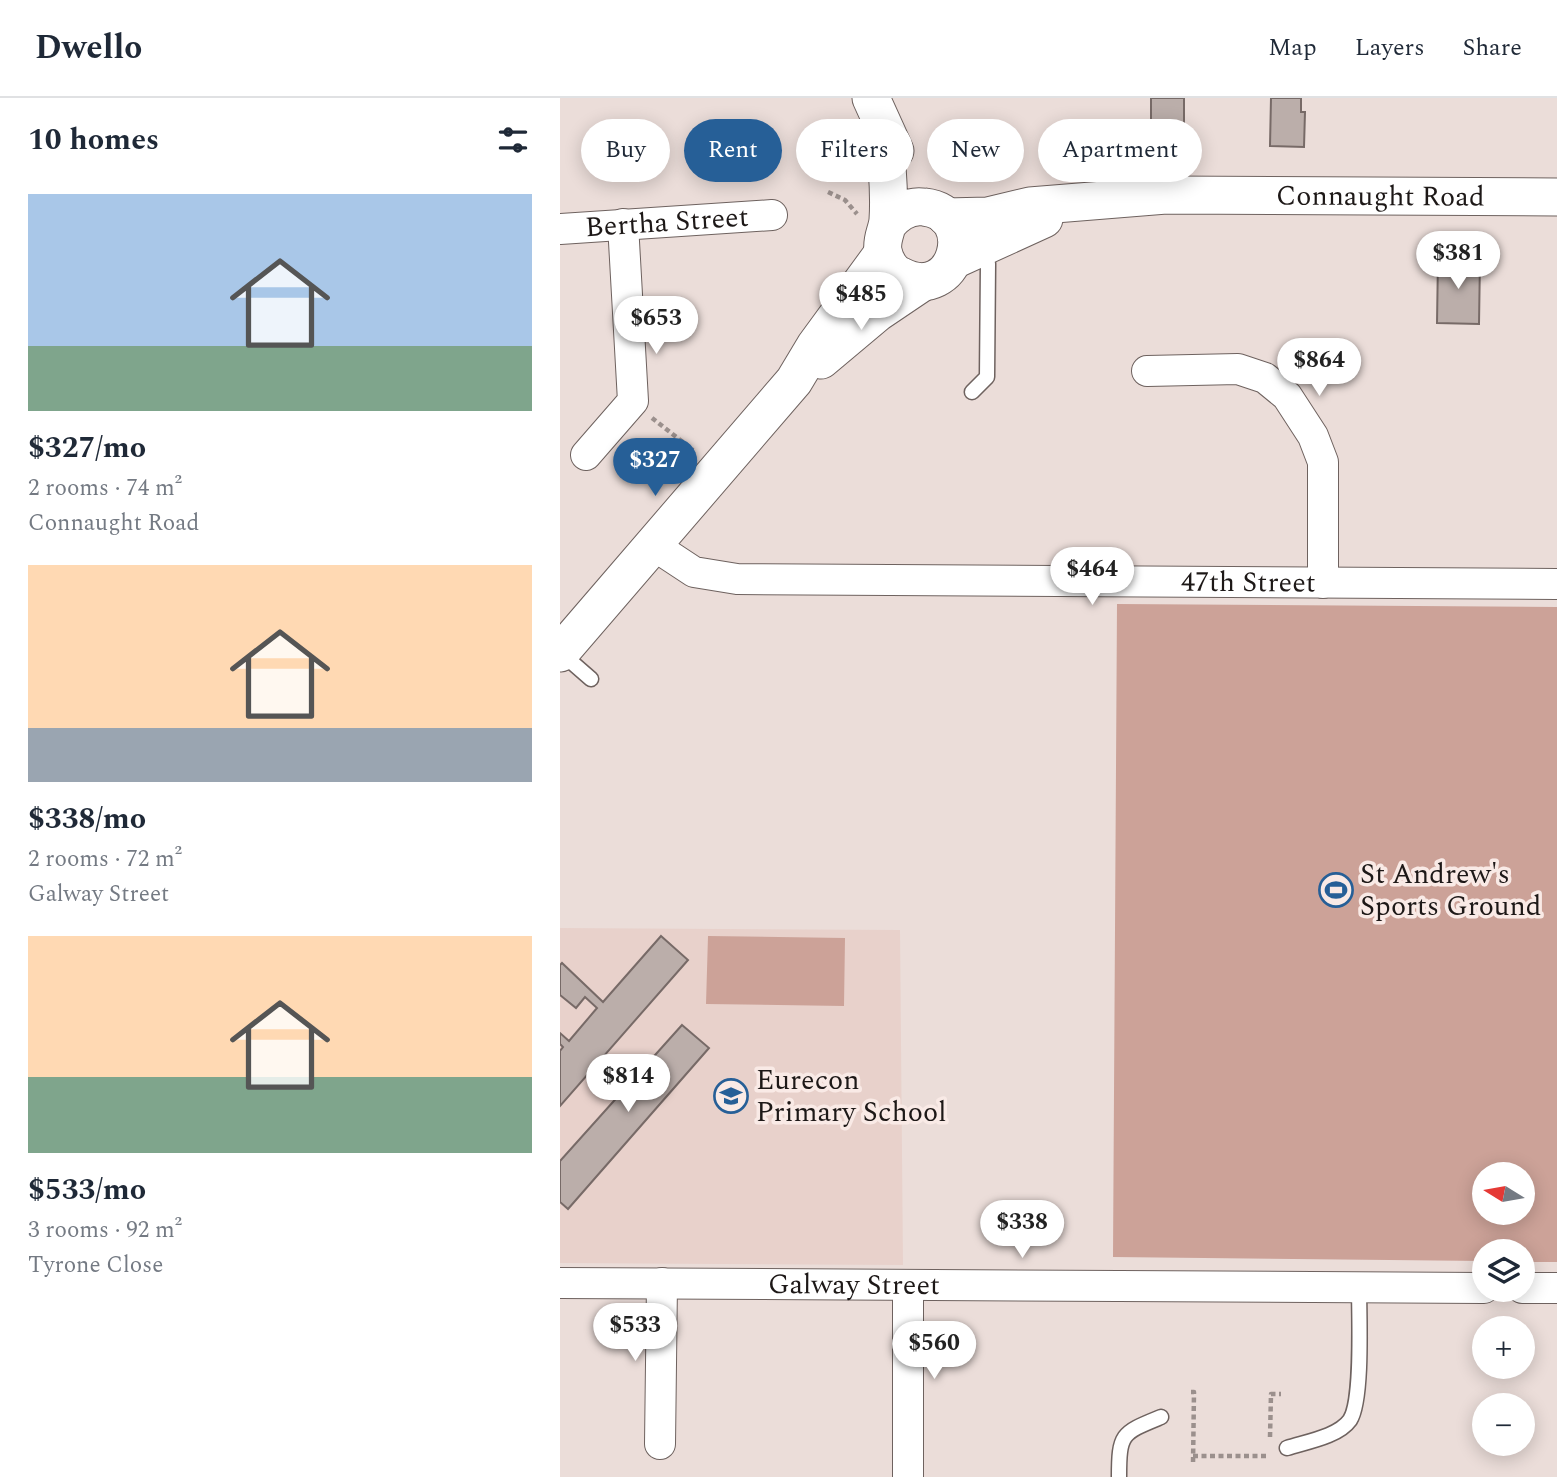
<!DOCTYPE html>
<meta charset="utf-8">
<style>
body{margin:0;font-family:Spectral,serif;background:#f6f6f7;color:#1f2937;height:100vh;display:flex;flex-direction:column;font-size:26px;white-space:nowrap}
*{box-sizing:border-box;margin:0}
p{font-size:23px;color:#747a83}
.icon{flex:none;width:38px;height:38px;fill:none;stroke:currentColor;stroke-width:2;stroke-linecap:round;stroke-linejoin:round}
.map{position:relative;flex:1;overflow:hidden}
.details{display:flex;flex-direction:column;background:#fff;width:560px}
.details>*{flex:none}
.top-card{position:absolute;left:21px;top:21px;width:665px;height:63px;display:flex;gap:14px}
.needle{width:46px;rotate:281deg}
.controls{position:absolute;left:912px;top:1064px;display:grid;gap:14px}
.controls a{display:grid;place-items:center;width:63px;height:63px;border-radius:50%;background:#fff;box-shadow:0 4px 18px #0003;font-size:35px}
.price{position:absolute;translate:-50% -60px;padding:0 16px;border-radius:24px;background:#fff;color:#222;font-size:23px;line-height:46px;filter:drop-shadow(0 2px 4px #0008)}
.price::after{content:'';position:absolute;left:50%;top:42px;width:21px;height:16px;margin-left:-10px;background:inherit;clip-path:polygon(0 0,100% 0,50% 100%)}
.price.active{background:#265f97;color:#fff}
ul{padding:0;list-style:none}
li{display:grid;align-content:center;gap:14px;height:371px;padding:0 28px}
li span{display:grid;place-items:center;height:217px;border-radius:0px;color:#555}
li>.icon{margin-inline-start:auto}
span .icon{width:126px;height:126px;fill:#fffc;stroke-width:1}
li b{font-size:30px}
h2{display:flex;justify-content:space-between;align-items:center;height:84px;padding:0 28px;font-size:30px}
.chip{padding:0 24px;border-radius:32px;background:#fff;box-shadow:0 4px 18px #0003;font-size:24px;line-height:63px}
.chip.active{background:#265f97;color:#fff}
header{display:flex;align-items:center;gap:42px;box-sizing:border-box;height:98px;padding:0 35px;background:#fff;border-bottom:2px solid #e0e1e3}
header strong{font-size:33px}
nav{display:flex;gap:38px;margin-inline-start:auto;font-size:24px}
main{display:flex;flex:1;min-height:0}
.map>svg:first-child{display:block}
.built{fill:#e8d1cb}
.green{fill:#cca298;fill-rule:evenodd}
.building{fill:#bbaeaa;stroke:#776a67;stroke-width:2}
.lines{fill:none;stroke-linecap:round;stroke-linejoin:round}
.service-casing{stroke:#6e625f;stroke-width:17}
.minor-casing{stroke:#6e625f;stroke-width:32}
.tertiary-casing{stroke:#6e625f;stroke-width:39}
.path{stroke:#9b908d;stroke-width:4.5;stroke-dasharray:5 3.5;stroke-linecap:butt}
.service{stroke:#fff;stroke-width:14}
.minor{stroke:#fff;stroke-width:30}
.tertiary{stroke:#fff;stroke-width:37}
.labels{text-anchor:middle;dominant-baseline:central;stroke-width:7;stroke-linejoin:round;paint-order:stroke}
.street-label{font-size:28px;fill:#1d1817;stroke:#f9eae6}
.poi-label{font-size:28px;fill:#1d1817;stroke:#f9eae6;text-anchor:start}
</style>
<header>
<strong>Dwello</strong>
<nav><a>Map</a><a>Layers</a><a>Share</a></nav>
</header>
<main>
<section class="details">
<h2>10 homes<svg class="icon" aria-label="filters" viewBox="0 0 24 24"><path d="M4 7h16M4 17h16"/><circle cx="9" cy="7" r="2"/><circle cx="15" cy="17" r="2"/></svg></h2>
<ul>
<li><span style="background:linear-gradient(#a9c7e8 70%,#7fa58c 0)"><svg class="icon" aria-label="home" viewBox="0 0 24 24"><path d="M3 11l9-7 9 7M6 9v11h12V9"/></svg></span><div><b>$327/mo</b><p>2 rooms · 74 m²</p><p>Connaught Road</p></div></li>
<li><span style="background:linear-gradient(#ffd9b3 75%,#9aa5b1 0)"><svg class="icon" aria-label="home" viewBox="0 0 24 24"><path d="M3 11l9-7 9 7M6 9v11h12V9"/></svg></span><div><b>$338/mo</b><p>2 rooms · 72 m²</p><p>Galway Street</p></div></li>
<li><span style="background:linear-gradient(#ffd9b3 65%,#7fa58c 0)"><svg class="icon" aria-label="home" viewBox="0 0 24 24"><path d="M3 11l9-7 9 7M6 9v11h12V9"/></svg></span><div><b>$533/mo</b><p>3 rooms · 92 m²</p><p>Tyrone Close</p></div></li>
</ul>
</section>
<div class="map">
<svg width="997" height="1379" viewBox="0 0 997 1379">
<rect width="100%" height="100%" fill="#ebddd9"/>
<path class="built" d="M 0,830 L 340,832 L 343,1167 L 0,1165 Z"/>
<path class="green" d="M 557,506 L 997,509 L 997,1164 L 963,1164 L 962,1153 L 924,1153 L 924,1163 L 553,1159 ZM 924,1076 L 962,1076 L 962,1115 L 924,1115 Z
M 148,838 L 285,840 L 284,908 L 146,906 Z"/>
<path class="building" d="M 591,0 L 624,0 L 624,30 L 591,30 Z
M 711,0 L 741,0 L 741,14 L 745,14 L 744,49 L 710,48 Z
M 878,160 L 920,161 L 919,226 L 877,225 Z
M 101,838 L 128,862 L 0,1008 L 0,953 L 3,949 L 0,946 L 0,935 L 9,943 L 37,910 L 25,899 L 16,910 L 0,897 L 0,867 L 2,865 L 43,904 Z
M 122,927 L 149,950 L 8,1111 L 0,1104 L 0,1063 Z"/>
<g class="lines">
<g class="service-casing">
<path id="service" d="M 412,294 L 427,279 L 428,166 L 424,150
M 0,554 L 31,581
M 727,1350 C 745,1344 778,1339 790,1322 C 803,1302 799,1216 799,1189
M 559,1379 C 559,1335 562,1335 601,1319"/>
</g>
<g class="minor-casing">
<g id="minor">
<path id="s1" d="M 0,131 L 212,117"/>
<path d="M 587,273 L 678,271 L 705,280 L 727,298 L 753,338 L 763,364 L 763,485"/>
<path d="M 26,357 L 73,303 L 63,126"/>
<path id="s2" d="M 93,447 L 134,474 L 177,481 L 997,486"/>
<path id="s3" d="M 0,1185 L 924,1190"/>
<path d="M 962,1190 L 997,1190"/>
<path d="M 100,1346 L 102,1185"/>
<path d="M 348,1379 L 348,1187"/>
</g>
</g>
<g class="tertiary-casing">
<g id="tertiary">
<path d="M 311,0 L 335,53"/>
<path d="M 323,31 C 327,62 330,91 328,122 C 327,133 321,141 323,153 C 325,163 331,174 341,178 C 397,207 421,115 364,109 C 349,107 337,115 328,126"/>
<path id="s4" d="M 386,119 L 428,118 L 470,108 L 606,97 L 997,99"/>
<path d="M 394,162 L 484,121"/>
<path d="M 261,262 L 317,215 L 363,184"/>
<path d="M 0,555 L 234,283 L 255,248 L 323,155"/>
</g>
</g>
<path class="path" d="M 268,94 L 285,102 L 297,116
M 92,320 L 133,352
M 631,1294 L 634,1294 L 633,1367
M 710,1339 L 711,1296 L 721,1296
M 633,1358 L 709,1358"/>
<use href="#service" class="service"/>
<use href="#minor" class="minor"/>
<use href="#tertiary" class="tertiary"/>
</g>
<defs>
<g id="stadium-ring" transform="scale(1.75)"><circle r="9.5" fill="#f9eae6" stroke="#265f97" stroke-width="1.5"/><path d="M0-5a6.5 5 0 1 0 0 10a6.5 5 0 1 0 0-10ZM-3.5-1.8h7v3.6h-7Z" fill="#265f97"/></g>
<g id="school-ring" transform="scale(1.75)"><circle r="9.5" fill="#f9eae6" stroke="#265f97" stroke-width="1.5"/><path d="M0-5L7-2L0 1L-7-2ZM-4 1L0 2.5L4 1V4Q0 6-4 4Z" fill="#265f97"/></g>
</defs>
<g fill-rule="evenodd">
<use href="#stadium-ring" x="776" y="792"/>
<use href="#school-ring" x="171" y="998"/>
</g>
<g class="labels">
<g class="street-label">
<text stroke="none"><textPath href="#s4" startOffset="436">Connaught Road</textPath></text>
<text stroke="none"><textPath href="#s1" startOffset="107">Bertha Street</textPath></text>
<text stroke="none"><textPath href="#s2" startOffset="604">47th Street</textPath></text>
<text stroke="none"><textPath href="#s3" startOffset="294">Galway Street</textPath></text>
</g>
<g class="poi-label">
<text x="800" y="776">St Andrew's<tspan x="800" dy="32">Sports Ground</tspan></text>
<text x="196" y="982">Eurecon<tspan x="196" dy="32">Primary School</tspan></text>
</g>
</g>
</svg>
<div class="controls">
<a><svg class="needle" viewBox="-14 -14 28 28"><path d="M0-13l5 13h-10z" fill="#e53935"/><path d="M0 13l5-13h-10z" fill="#747a83"/></svg></a>
<a><svg class="icon" aria-label="layers" viewBox="0 0 24 24"><path d="M12 4l9 5-9 5-9-5zM3 14l9 5 9-5"/></svg></a>
<a>+</a>
<a>−</a>
</div>
<b class="price" style="left:898px;top:193px">$381</b>
<b class="price" style="left:301px;top:234px">$485</b>
<b class="price" style="left:96px;top:258px">$653</b>
<b class="price" style="left:759px;top:300px">$864</b>
<b class="price active" style="left:95px;top:400px">$327</b>
<b class="price" style="left:532px;top:509px">$464</b>
<b class="price" style="left:68px;top:1016px">$814</b>
<b class="price" style="left:462px;top:1162px">$338</b>
<b class="price" style="left:75px;top:1265px">$533</b>
<b class="price" style="left:374px;top:1283px">$560</b>
<div class="top-card">
<a class="chip">Buy</a>
<a class="chip active">Rent</a>
<a class="chip">Filters</a>
<a class="chip">New</a>
<a class="chip">Apartment</a>
</div>
</div>
</main>
